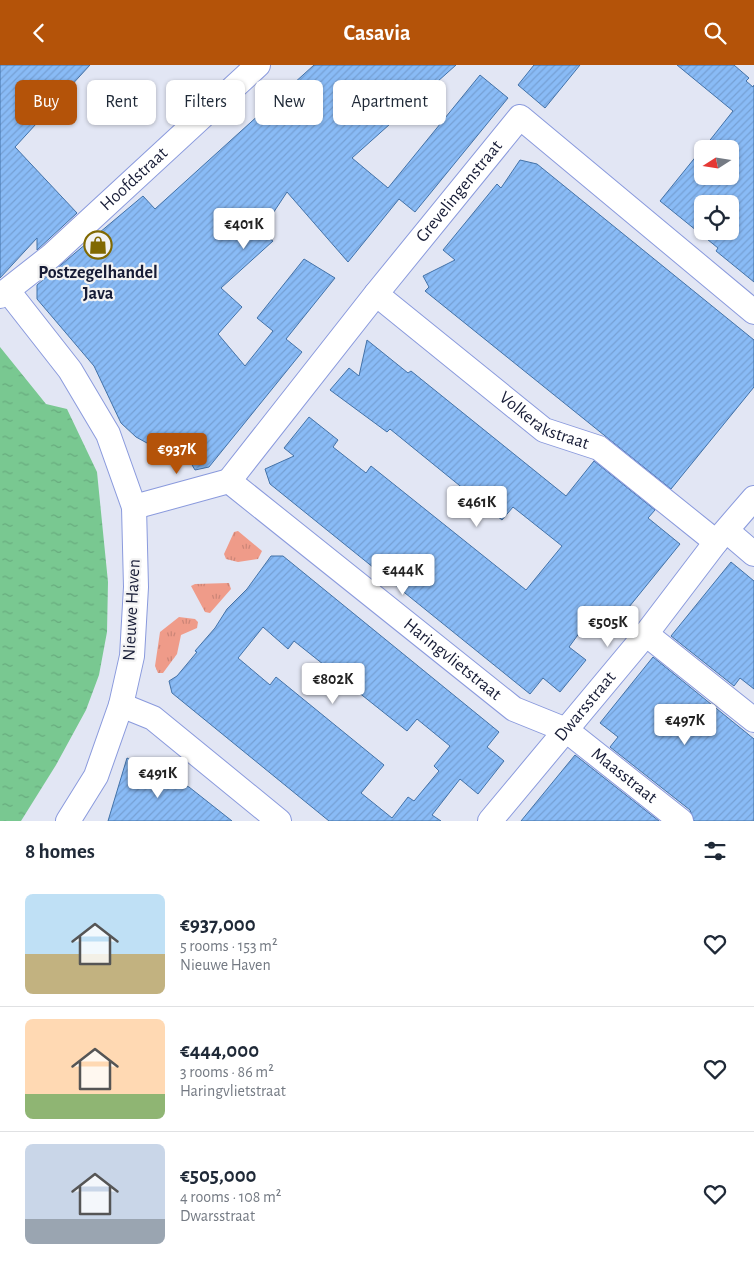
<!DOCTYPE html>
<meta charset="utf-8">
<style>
body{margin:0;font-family:"Alegreya Sans",sans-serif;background:#f2f2f3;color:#1f2937;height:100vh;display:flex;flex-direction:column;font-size:19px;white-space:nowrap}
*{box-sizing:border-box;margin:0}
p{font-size:16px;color:#747a83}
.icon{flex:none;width:28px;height:28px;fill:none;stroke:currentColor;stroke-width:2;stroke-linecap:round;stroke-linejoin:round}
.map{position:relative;height:756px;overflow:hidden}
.details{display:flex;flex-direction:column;background:#fff;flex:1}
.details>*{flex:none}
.top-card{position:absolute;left:15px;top:15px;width:500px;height:45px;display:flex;gap:10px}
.needle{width:32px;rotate:258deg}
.fabs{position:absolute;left:694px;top:75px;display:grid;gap:10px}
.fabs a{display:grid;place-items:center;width:45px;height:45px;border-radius:8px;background:#fff;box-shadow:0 1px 4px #0004;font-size:25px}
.price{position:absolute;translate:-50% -42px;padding:0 11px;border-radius:5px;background:#fff;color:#222;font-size:16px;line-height:32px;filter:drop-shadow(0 1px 2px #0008)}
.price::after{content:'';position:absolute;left:50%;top:30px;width:15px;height:11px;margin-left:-8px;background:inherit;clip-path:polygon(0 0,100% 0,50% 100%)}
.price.current{background:#b45309;color:#fff}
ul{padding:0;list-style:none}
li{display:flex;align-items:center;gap:15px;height:125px;padding:0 25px}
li+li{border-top:1px solid #e0e1e3}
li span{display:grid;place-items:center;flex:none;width:140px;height:100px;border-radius:8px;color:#555}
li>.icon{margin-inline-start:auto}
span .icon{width:60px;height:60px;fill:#fffc;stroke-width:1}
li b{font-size:21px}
h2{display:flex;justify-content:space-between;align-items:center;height:60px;padding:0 25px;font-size:21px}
.tag{padding:0 18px;border-radius:8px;background:#fff;box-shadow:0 1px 4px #0004;font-size:18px;line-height:45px}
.tag.current{background:#b45309;color:#fff}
header{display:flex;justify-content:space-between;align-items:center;height:65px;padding:0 25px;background:#b45309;color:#fff;font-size:22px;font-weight:700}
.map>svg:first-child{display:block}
.grass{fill:url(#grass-tufts)}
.water{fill:url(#water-ripples)}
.building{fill:url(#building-hatch);stroke:#4372a8;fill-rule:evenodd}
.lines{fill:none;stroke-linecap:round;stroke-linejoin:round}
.street-casing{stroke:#8a9add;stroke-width:26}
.street{stroke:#fff;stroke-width:24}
.labels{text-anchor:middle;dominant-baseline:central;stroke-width:4.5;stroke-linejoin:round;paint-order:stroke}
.street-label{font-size:18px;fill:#171c36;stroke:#f3f3f3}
.poi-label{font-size:18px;font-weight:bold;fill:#171c36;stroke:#f3f3f3}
</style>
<header><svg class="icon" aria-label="back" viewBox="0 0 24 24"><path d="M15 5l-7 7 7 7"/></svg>Casavia<svg class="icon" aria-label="search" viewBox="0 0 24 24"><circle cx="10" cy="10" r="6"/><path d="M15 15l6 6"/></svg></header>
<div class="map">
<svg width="754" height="756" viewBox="0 0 754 756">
<defs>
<pattern id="grass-tufts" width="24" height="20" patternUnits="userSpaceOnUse" patternTransform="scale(1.25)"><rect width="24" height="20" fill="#ef9b89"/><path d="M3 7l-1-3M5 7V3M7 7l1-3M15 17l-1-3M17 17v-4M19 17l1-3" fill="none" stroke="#cc8577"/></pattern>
<pattern id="water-ripples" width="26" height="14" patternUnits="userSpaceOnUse" patternTransform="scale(1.25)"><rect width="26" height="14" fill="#79c891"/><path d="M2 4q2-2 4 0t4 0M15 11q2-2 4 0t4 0" fill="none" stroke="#68ab7e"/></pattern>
<pattern id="building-hatch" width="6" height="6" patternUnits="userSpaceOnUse" patternTransform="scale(1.25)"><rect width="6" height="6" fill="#89bbf6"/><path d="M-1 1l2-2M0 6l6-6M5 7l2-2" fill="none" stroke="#76a0d4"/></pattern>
</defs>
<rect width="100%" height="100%" fill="#e2e6f4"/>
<path class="grass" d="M 238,466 L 262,486 L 258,494 L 238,497 L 226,494 L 224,489 L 234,467 Z
M 229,518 L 231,524 L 210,548 L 205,547 L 191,521 L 195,519 Z
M 179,552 L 195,554 L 198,557 L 197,563 L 181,570 L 177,589 L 163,608 L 158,608 L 155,601 L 160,567 Z"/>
<path class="water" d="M 0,282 L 46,339 L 67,344 L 97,407 L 108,517 L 107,567 L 99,610 L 86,645 L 56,700 L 21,756 L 0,756 Z"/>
<path class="building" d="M 0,0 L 90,0 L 15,82 L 77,148 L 37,185 L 37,173 L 0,213 Z
M 314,0 L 456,0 L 352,93 L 388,123 L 480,10 L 508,33 L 415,147 L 399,134 L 348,197 L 287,127 L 260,168 L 273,176 L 221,223 L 242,242 L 218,269 L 245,301 L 273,266 L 257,253 L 304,194 L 335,213 L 286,274 L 302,287 L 209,402 L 195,405 L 178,376 L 167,389 L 136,372 L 121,358 L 94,301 L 37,234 L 37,220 L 143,131 L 155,144 Z
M 534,0 L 580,0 L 545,43 L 518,20 Z
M 677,0 L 734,0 L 749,13 L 746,16 L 753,22 L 754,20 L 754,217 L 716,186 L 718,183 L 660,136 L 702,84 L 702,111 L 730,111 L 730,84 L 703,84 L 733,46 ZM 702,139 L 730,139 L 730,166 L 702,166 Z
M 520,95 L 537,99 L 754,275 L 754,322 L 671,424 L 425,226 L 429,222 L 423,211 L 455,195 L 443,185 L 497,119 L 501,123 Z
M 367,275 L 408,308 L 411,306 L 566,431 L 594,396 L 655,445 L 648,453 L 680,479 L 612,563 L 594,548 L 569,582 L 586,595 L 560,627 L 543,613 L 530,629 L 270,419 L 265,404 L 294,391 L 284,383 L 309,352 L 338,375 L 333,382 L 366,408 L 371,401 L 526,525 L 562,481 L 513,442 L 502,455 L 390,364 L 387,367 L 330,325 L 349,303 L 359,311 Z
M 271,491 L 283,491 L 499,667 L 487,682 L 504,696 L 478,729 L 460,714 L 432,750 L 441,756 L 329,756 L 172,628 L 169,616 L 177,611 L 197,587 L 195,586 L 215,563 L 227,544 L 247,524 ZM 263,562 L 288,584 L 294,576 L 407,666 L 417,654 L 450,681 L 434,701 L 439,706 L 414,736 L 408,732 L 392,753 L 361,728 L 384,700 L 276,612 L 270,620 L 238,593 Z
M 731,497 L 754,516 L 754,624 L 740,613 L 734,621 L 671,571 Z
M 653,592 L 754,674 L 754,756 L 694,756 L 690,745 L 610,682 L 618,672 L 600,658 Z
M 575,690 L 659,756 L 521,756 Z
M 127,693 L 158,708 L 181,716 L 179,718 L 189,722 L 232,756 L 108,756 Z"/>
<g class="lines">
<g class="street-casing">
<g id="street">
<path d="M 8,226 L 70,305 L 108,369 L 134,442 L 136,522 L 132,591 L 121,640 L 96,711 L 68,756"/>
<path id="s1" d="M 376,229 L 544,365 L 599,383 L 716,477"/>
<path id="s2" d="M 0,231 L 51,191 L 258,0"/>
<path id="s3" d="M 229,416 L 376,229 L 520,52 L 754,247"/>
<path id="s4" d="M 229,416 L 514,644 L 566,665 L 681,756"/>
<path d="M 134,442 L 229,416"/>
<path d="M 727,466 L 754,489"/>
<path d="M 646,569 L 754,655"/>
<path d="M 121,640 L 153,653 L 279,756"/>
<path id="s5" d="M 490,756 L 646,569 L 716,477 L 754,433"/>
</g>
</g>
<use href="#street" class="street"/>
</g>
<defs>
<g id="shop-ring" transform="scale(1.4375)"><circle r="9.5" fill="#f3f3f3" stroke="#816901" stroke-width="1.5"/><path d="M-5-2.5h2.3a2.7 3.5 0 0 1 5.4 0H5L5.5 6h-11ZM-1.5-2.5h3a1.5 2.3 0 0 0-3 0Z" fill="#816901"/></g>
</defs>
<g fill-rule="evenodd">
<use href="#shop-ring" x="98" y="180"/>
</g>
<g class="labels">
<g class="street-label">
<text stroke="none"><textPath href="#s2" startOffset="178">Hoofdstraat</textPath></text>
<text stroke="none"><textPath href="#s3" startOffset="370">Grevelingenstraat</textPath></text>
<text stroke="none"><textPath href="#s1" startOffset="212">Volkerakstraat</textPath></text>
<text transform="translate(132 545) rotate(-87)">Nieuwe Haven</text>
<text stroke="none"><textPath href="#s4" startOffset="286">Haringvlietstraat</textPath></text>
<text stroke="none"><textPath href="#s5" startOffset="149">Dwarsstraat</textPath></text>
<text stroke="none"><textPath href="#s4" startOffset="495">Maasstraat</textPath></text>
</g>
<g class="poi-label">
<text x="98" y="208">Postzegelhandel<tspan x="98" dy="21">Java</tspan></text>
</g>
</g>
</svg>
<div class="fabs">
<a><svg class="needle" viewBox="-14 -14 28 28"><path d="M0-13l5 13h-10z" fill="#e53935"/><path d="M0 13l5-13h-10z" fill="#747a83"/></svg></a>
<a><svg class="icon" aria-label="locate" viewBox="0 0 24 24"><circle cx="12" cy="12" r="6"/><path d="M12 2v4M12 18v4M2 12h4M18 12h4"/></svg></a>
</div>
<b class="price" style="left:244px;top:185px">€401K</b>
<b class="price current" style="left:177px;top:410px">€937K</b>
<b class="price" style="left:477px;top:463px">€461K</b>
<b class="price" style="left:403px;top:531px">€444K</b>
<b class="price" style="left:608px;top:583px">€505K</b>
<b class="price" style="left:333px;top:640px">€802K</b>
<b class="price" style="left:685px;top:681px">€497K</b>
<b class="price" style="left:158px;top:734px">€491K</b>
<div class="top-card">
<a class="tag current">Buy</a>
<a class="tag">Rent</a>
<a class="tag">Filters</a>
<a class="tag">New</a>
<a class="tag">Apartment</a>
</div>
</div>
<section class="details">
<h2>8 homes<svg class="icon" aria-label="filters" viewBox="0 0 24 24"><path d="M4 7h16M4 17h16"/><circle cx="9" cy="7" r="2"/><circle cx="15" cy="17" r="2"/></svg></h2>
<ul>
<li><span style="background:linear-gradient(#bfe0f5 60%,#c2b280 0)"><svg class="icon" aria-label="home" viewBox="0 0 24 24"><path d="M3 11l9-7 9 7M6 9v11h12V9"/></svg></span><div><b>€937,000</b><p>5 rooms · 153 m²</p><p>Nieuwe Haven</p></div><svg class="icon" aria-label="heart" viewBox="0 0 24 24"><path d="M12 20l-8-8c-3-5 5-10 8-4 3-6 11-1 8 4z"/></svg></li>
<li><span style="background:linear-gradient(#ffd9b3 75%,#8fb573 0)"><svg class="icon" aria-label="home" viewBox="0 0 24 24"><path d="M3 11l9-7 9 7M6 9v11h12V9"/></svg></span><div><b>€444,000</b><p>3 rooms · 86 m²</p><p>Haringvlietstraat</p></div><svg class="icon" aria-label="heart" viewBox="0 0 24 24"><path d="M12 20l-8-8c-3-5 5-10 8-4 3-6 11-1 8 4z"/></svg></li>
<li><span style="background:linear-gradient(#c9d6e8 75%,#9aa5b1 0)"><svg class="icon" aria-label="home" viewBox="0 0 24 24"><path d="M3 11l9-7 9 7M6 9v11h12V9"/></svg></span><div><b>€505,000</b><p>4 rooms · 108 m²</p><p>Dwarsstraat</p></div><svg class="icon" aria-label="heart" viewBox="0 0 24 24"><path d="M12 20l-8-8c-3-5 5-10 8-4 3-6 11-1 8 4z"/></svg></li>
</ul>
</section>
